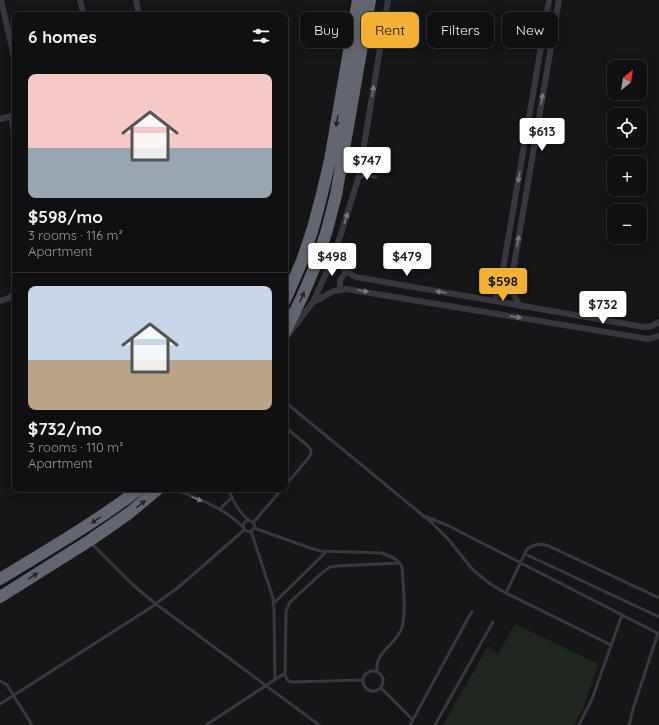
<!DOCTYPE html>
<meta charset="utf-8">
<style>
body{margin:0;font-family:Quicksand,sans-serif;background:#19191b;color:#f1f3f6;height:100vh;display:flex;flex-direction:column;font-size:15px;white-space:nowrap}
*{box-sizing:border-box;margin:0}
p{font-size:13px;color:#9c9d9f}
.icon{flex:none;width:22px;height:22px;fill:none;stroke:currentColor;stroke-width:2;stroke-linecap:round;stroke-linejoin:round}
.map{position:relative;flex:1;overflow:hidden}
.details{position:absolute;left:12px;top:12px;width:276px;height:480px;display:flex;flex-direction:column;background:#101012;border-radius:8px;box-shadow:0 2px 10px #0003,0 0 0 1px #303032}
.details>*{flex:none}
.top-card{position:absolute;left:300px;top:12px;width:299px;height:36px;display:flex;gap:8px}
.needle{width:26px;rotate:30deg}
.buttons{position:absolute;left:607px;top:60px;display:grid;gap:8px}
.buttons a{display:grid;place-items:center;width:40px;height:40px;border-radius:8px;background:#101012;box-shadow:0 2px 10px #0003,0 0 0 1px #303032;font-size:20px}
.price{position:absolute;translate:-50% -34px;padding:0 9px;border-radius:4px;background:#fff;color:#222;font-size:13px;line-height:26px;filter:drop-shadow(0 1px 2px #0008)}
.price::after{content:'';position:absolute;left:50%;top:24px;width:12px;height:9px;margin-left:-6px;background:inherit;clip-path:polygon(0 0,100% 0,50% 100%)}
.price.selected{background:#f2b134;color:#111}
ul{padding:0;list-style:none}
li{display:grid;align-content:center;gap:8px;height:212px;padding:0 16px}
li+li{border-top:1px solid #303032}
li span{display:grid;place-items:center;height:124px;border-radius:8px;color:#555}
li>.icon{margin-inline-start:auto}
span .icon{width:72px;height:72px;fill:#fffc;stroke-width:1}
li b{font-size:17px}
h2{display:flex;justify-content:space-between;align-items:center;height:48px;padding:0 16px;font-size:17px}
.pill{padding:0 14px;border-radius:8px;background:#101012;box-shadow:0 2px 10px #0003,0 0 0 1px #303032;font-size:14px;line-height:36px}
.pill.selected{background:#f2b134;color:#111}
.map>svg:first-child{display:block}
.green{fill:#1e261f}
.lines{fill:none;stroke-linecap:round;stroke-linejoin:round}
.lane{stroke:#37383d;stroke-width:3}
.street{stroke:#37383d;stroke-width:6}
.highway{stroke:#63666e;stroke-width:12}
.oneway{fill:#757881}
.oneway2{fill:#26262a}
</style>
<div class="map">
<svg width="659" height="725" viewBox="0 0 659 725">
<rect width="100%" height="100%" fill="#161618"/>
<path class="green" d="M 515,624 L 599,664 L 583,708 L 574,725 L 443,725 L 488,646 L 498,654 Z"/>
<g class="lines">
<path class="lane" d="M 382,35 L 403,38
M 359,176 L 376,177
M 285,402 L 431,522 L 448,539 L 473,570 L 489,583 L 502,591 L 611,645
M 285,427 L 308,446 C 311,449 312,452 310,456 L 285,486
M 174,489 C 199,499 224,508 243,527
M 229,489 C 232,502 239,511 248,520
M 220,509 L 231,498
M 424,516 L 447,525 L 659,634
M243.5 526a5.5 5.5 0 1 1 11 0a5.5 5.5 0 1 1-11 0Z
M 253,523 L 282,489
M 254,528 L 310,548 L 321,551 L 382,553 L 394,558 L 400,563 L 402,567 C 403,584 407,615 401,630 C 395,645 374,653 377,671
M 251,531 L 273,598 L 274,612 L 275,680
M 91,543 L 134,586 L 156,604 L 319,725
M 525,554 L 659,617
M 506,593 L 527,549 C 534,544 541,543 549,546 L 659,598
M 273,604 L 327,551
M363 681a10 10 0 1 1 20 0a10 10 0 1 1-20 0Z
M 363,680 L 292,682 L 288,681 L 285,675 L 286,611 L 290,602 L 323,572 L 330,567 L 337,566 L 400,563
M 0,681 L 7,685 L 32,725
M 381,688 L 413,720
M 0,704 L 147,610 L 180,586 L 244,530
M 206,725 L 285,673
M 410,725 L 472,611
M 435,725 L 493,622
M 579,725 L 592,699 L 622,615
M 629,725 L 633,709 L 658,633"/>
<path class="street" d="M 1,0 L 15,61
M 80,0 L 84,15
M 136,0 L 139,15
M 11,116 L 15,138
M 0,119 L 15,115
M 334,256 C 341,267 343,270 356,277 L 644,327 L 652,326 L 659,322
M 498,287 C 502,293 507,294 512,289
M 340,289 L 340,280 L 346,272
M 0,301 L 9,298 L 15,293
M 495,301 L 498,287 L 502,275 L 549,0
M 313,302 L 334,291 L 346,289 L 648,339 L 659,336
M 520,306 C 513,296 511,288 512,277 L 559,0
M 285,339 L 313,302 L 334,256 L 359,176 L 388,0"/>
<path class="highway" d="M 285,300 L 302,261 L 313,228 L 322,194 L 330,160 L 358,0
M 285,332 L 302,297 L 316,264 L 327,230 L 336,195 L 370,0
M 0,579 C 47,550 95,523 139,489
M 0,597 L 89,541 L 128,514 L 158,489"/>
</g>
<defs><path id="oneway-solid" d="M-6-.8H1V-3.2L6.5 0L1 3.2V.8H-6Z"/></defs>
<g class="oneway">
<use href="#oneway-solid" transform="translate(373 91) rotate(-81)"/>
<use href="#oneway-solid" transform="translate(542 99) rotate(-80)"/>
<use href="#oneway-solid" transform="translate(519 177) rotate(100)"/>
<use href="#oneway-solid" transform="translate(346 218) rotate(-73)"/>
<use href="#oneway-solid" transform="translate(518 241) rotate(-80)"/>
<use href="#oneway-solid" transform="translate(363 291) rotate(9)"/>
<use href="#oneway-solid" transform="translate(441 292) rotate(-170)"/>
<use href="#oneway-solid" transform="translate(516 317) rotate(9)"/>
<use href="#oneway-solid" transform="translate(197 499) rotate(23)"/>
</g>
<g class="oneway2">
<use href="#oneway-solid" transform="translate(337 121) rotate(100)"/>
<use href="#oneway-solid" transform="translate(302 297) rotate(-66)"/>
<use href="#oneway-solid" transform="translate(141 504) rotate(-38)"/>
<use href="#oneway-solid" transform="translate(96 520) rotate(146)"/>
<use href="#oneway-solid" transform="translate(33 576) rotate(-32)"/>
</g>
</svg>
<div class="buttons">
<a><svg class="needle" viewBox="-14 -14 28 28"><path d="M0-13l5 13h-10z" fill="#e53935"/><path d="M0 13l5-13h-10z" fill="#9c9d9f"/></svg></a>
<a><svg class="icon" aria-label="locate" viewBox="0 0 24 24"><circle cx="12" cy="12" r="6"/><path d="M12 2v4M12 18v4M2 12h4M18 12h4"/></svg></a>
<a>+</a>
<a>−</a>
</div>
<b class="price" style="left:542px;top:152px">$613</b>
<b class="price" style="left:367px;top:181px">$747</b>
<b class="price" style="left:332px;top:277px">$498</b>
<b class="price" style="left:407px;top:277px">$479</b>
<b class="price selected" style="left:503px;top:302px">$598</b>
<b class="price" style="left:603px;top:325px">$732</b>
<div class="top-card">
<a class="pill">Buy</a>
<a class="pill selected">Rent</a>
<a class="pill">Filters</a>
<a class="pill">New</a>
</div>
<section class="details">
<h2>6 homes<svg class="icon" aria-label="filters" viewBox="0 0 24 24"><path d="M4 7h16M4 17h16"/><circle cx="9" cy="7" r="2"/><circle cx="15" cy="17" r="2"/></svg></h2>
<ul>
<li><span style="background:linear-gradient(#f6c9c9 60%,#9aa5b1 0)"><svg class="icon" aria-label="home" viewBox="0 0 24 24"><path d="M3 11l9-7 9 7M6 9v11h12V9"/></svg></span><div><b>$598/mo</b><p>3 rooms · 116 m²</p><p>Apartment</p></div></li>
<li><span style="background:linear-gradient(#c9d6e8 60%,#b9a48a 0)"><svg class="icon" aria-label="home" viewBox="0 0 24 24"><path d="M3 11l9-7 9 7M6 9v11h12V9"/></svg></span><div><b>$732/mo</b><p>3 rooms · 110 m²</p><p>Apartment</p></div></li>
</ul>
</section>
</div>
